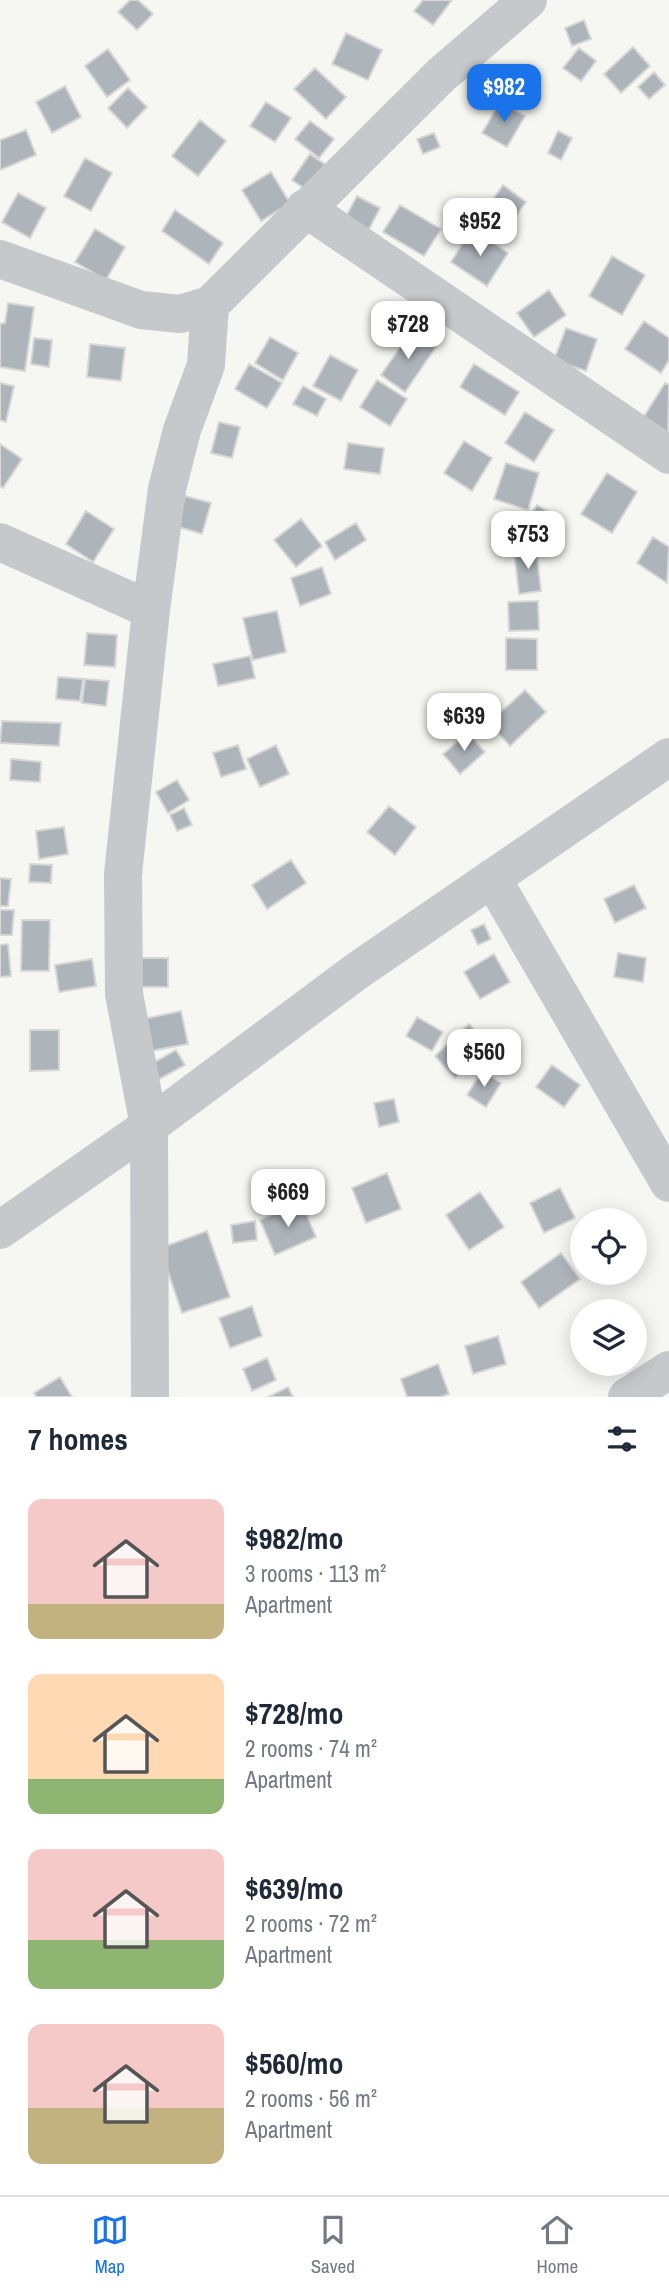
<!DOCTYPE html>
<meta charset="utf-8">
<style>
body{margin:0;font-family:"Archivo Narrow",sans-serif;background:#f2f2f3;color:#1f2937;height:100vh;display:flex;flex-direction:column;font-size:26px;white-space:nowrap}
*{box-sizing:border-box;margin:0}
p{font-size:23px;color:#747a83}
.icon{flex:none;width:38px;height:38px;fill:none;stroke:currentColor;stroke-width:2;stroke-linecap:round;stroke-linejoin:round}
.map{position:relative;height:1397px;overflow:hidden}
.drawer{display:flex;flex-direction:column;background:#fff;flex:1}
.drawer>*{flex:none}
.controls{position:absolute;left:570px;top:1208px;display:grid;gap:14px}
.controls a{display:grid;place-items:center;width:77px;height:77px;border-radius:50%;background:#fff;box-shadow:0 4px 18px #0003;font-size:35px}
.price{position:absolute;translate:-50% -60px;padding:0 16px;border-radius:14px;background:#fff;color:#222;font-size:23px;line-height:46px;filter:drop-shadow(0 2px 4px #0008)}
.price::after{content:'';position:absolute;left:50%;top:42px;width:21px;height:16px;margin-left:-10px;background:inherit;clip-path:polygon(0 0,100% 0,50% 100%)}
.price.active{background:#1a73e8;color:#fff}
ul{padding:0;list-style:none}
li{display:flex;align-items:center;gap:21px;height:175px;padding:0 28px}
li span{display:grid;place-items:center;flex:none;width:196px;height:140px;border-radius:14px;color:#555}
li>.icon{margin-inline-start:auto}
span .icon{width:84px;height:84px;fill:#fffc;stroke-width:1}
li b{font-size:30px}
h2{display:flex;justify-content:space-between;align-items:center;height:84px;padding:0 28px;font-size:30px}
.menu{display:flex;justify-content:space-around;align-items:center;height:98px;border-top:2px solid #e0e1e3;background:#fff;font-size:19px;color:#747a83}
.menu a{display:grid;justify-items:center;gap:4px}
.menu .active{color:#1a73e8}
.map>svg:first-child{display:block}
.building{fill:#adb4ba;stroke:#d7d7d5;stroke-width:2}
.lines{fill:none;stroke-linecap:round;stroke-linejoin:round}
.minor{stroke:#c6c9cc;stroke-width:38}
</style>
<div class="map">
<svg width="669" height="1397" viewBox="0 0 669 1397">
<rect width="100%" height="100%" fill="#f6f6f2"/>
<path class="building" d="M 130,0 L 138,0 L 153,14 L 137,30 L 118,12 Z
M 423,0 L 452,0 L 433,25 L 414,11 Z
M 584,20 L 591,39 L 572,46 L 565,28 Z
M 346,33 L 382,50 L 368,80 L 332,64 Z
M 633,47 L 650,66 L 621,93 L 604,74 Z
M 579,48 L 596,61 L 581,81 L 563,68 Z
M 108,49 L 130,80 L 107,97 L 85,66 Z
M 315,68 L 346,97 L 326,119 L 294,89 Z
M 654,72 L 665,85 L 649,99 L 638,87 Z
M 65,86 L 81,117 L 52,133 L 36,102 Z
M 128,88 L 147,107 L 127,128 L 108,108 Z
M 266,102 L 291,118 L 275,142 L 250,126 Z
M 500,102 L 525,116 L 507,147 L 482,133 Z
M 200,120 L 226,141 L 198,176 L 172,156 Z
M 310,121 L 334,139 L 319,158 L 295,139 Z
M 26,130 L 36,155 L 0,170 L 0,140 Z
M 558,131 L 572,138 L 561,160 L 548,153 Z
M 434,133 L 440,147 L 423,154 L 417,139 Z
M 310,154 L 330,168 L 311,193 L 292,180 Z
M 85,158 L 112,173 L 91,211 L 64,196 Z
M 271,172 L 290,203 L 261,221 L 242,190 Z
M 503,185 L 526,202 L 506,230 L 483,214 Z
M 18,193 L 46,208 L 30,238 L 2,222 Z
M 357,196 L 380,208 L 366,235 L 343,222 Z
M 400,205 L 441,229 L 424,256 L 383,232 Z
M 175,210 L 223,243 L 209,264 L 162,231 Z
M 95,229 L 125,247 L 106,280 L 75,262 Z
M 472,229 L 508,253 L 487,286 L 451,262 Z
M 612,256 L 645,275 L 622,315 L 589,296 Z
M 549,290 L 566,315 L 534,337 L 517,313 Z
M 8,303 L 34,307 L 25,371 L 0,367 L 0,324 L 5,323 Z
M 644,321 L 669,338 L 669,360 L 661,373 L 625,349 Z
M 566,328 L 597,339 L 586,371 L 554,360 Z
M 412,330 L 436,347 L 405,392 L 381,375 Z
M 270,337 L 298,353 L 283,380 L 255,363 Z
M 34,338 L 52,340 L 49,367 L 31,364 Z
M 90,344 L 125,348 L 121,381 L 87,377 Z
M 330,355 L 358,370 L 341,401 L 313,386 Z
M 249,364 L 282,383 L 267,408 L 235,389 Z
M 474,364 L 519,392 L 505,415 L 460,387 Z
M 377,380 L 407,399 L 390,426 L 360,407 Z
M 0,383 L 14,386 L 6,422 L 0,420 Z
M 665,383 L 669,385 L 668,433 L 643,418 Z
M 303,386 L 326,399 L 317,416 L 293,404 Z
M 525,412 L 554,430 L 534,462 L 505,443 Z
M 219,422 L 240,427 L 232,458 L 211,453 Z
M 464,441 L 492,458 L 472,491 L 444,473 Z
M 348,443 L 384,448 L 380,474 L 344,469 Z
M 0,444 L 22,459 L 3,488 L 0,486 Z
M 506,463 L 539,473 L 528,510 L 494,499 Z
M 607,473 L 637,492 L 612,533 L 581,514 Z
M 185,496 L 211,503 L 202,534 L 176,526 Z
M 537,505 L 557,517 L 538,548 L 518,536 Z
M 86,511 L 114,529 L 93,562 L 66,544 Z
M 301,519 L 322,546 L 296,567 L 274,540 Z
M 356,523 L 366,540 L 335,560 L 325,542 Z
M 653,537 L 669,547 L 667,583 L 637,563 Z
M 536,548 L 541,591 L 519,594 L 514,551 Z
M 322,567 L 331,594 L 300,606 L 291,578 Z
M 538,601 L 539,630 L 509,631 L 508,602 Z
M 277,611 L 286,652 L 253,660 L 243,618 Z
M 87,633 L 117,635 L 115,667 L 84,665 Z
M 506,638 L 537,639 L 537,670 L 506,670 Z
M 250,656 L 255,678 L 218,686 L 213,664 Z
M 58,677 L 83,679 L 80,701 L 56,699 Z
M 85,679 L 109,681 L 106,706 L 82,703 Z
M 525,690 L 546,712 L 510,746 L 489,723 Z
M 2,721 L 61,723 L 59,746 L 0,743 Z
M 468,733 L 485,752 L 460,774 L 443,754 Z
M 238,745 L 246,769 L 221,777 L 213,753 Z
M 276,745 L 289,774 L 260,787 L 247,759 Z
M 11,759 L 41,762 L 40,782 L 10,780 Z
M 177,780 L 189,800 L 168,813 L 156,792 Z
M 389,806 L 416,827 L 395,855 L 367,832 Z
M 184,808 L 192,825 L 177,831 L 170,815 Z
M 64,827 L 68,854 L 39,859 L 36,831 Z
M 291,860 L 306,883 L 267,909 L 252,885 Z
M 30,864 L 52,865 L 51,883 L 29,882 Z
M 0,878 L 11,879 L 8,906 L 0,906 Z
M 634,885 L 646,908 L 615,923 L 604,899 Z
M 0,910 L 14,910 L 12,935 L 0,935 Z
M 22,920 L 50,920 L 49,971 L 21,971 Z
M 484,924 L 491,939 L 478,945 L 471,930 Z
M 8,944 L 11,976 L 0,977 L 0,945 Z
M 618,953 L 646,958 L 643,982 L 614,977 Z
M 494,954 L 510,982 L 480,999 L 464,972 Z
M 135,958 L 168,958 L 168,987 L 134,987 Z
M 92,959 L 96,986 L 59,992 L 55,965 Z
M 181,1011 L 188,1044 L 145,1052 L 139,1020 Z
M 417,1017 L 443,1032 L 432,1051 L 406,1036 Z
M 469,1024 L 489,1046 L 455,1078 L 435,1056 Z
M 30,1030 L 59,1030 L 59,1070 L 30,1071 Z
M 176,1050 L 185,1065 L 156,1081 L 148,1066 Z
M 552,1065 L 580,1085 L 564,1107 L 536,1087 Z
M 482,1071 L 501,1083 L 486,1107 L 467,1095 Z
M 394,1099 L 399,1122 L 379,1127 L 374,1103 Z
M 387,1173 L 401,1209 L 366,1223 L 352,1188 Z
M 560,1188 L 575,1218 L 544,1233 L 530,1203 Z
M 480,1192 L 504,1227 L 469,1250 L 446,1215 Z
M 301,1202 L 316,1237 L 275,1255 L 260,1220 Z
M 255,1221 L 257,1240 L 233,1243 L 231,1225 Z
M 207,1231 L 230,1297 L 182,1313 L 160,1248 Z
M 561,1253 L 580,1279 L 539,1308 L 521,1282 Z
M 252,1306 L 262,1336 L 230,1348 L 219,1318 Z
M 498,1336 L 506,1364 L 473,1374 L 465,1346 Z
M 267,1358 L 276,1380 L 252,1391 L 243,1369 Z
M 438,1364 L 449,1394 L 440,1397 L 407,1397 L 401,1379 Z
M 60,1377 L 72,1397 L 37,1397 L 34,1393 Z
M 288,1387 L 293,1397 L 268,1397 Z"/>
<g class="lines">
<path class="minor" d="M 305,208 L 669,455
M 0,259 L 141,310 L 180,314 L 210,305 L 440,76 L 528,0
M 0,542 L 151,610
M 492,878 L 669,1183
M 0,1230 L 149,1126 L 357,971 L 669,757
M 150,1397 L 149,1126 L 124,994 L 123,874 L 151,610 L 167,489 L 182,430 L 206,365 L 210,305
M 627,1397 L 669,1370"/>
</g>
</svg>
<div class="controls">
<a><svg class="icon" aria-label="locate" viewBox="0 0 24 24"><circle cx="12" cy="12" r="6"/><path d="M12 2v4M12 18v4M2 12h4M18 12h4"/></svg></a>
<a><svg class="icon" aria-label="layers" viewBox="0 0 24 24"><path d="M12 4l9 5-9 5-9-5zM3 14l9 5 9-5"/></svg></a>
</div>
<b class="price active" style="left:504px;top:124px">$982</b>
<b class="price" style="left:480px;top:258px">$952</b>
<b class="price" style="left:408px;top:361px">$728</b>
<b class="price" style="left:528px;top:571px">$753</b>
<b class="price" style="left:464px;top:753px">$639</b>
<b class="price" style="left:484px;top:1089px">$560</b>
<b class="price" style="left:288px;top:1229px">$669</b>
</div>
<section class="drawer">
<h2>7 homes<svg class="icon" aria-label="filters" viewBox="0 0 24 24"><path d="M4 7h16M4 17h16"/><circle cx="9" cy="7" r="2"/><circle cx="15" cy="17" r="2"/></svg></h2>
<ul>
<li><span style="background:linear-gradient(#f6c9c9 75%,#c2b280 0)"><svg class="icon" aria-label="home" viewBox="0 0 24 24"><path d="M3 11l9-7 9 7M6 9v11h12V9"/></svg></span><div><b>$982/mo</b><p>3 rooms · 113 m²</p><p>Apartment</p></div></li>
<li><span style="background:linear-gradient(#ffd9b3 75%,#8fb573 0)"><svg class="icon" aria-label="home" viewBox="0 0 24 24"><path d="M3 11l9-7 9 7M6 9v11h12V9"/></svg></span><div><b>$728/mo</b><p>2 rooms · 74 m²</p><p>Apartment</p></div></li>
<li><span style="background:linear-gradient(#f6c9c9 65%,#8fb573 0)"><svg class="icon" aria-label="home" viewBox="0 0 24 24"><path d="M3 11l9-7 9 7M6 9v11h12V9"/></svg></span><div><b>$639/mo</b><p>2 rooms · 72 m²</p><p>Apartment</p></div></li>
<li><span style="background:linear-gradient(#f6c9c9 60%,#c2b280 0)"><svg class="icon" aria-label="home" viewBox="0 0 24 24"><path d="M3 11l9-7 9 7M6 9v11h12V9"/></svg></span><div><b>$560/mo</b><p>2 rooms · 56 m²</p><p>Apartment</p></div></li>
</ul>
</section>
<nav class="menu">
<a class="active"><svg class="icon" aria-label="map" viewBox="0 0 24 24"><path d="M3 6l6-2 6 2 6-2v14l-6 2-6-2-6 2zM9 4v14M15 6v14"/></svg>Map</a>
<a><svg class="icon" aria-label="saved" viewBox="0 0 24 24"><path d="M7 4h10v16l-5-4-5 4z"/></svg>Saved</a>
<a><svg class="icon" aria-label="home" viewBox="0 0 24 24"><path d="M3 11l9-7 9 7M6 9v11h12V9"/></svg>Home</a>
</nav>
